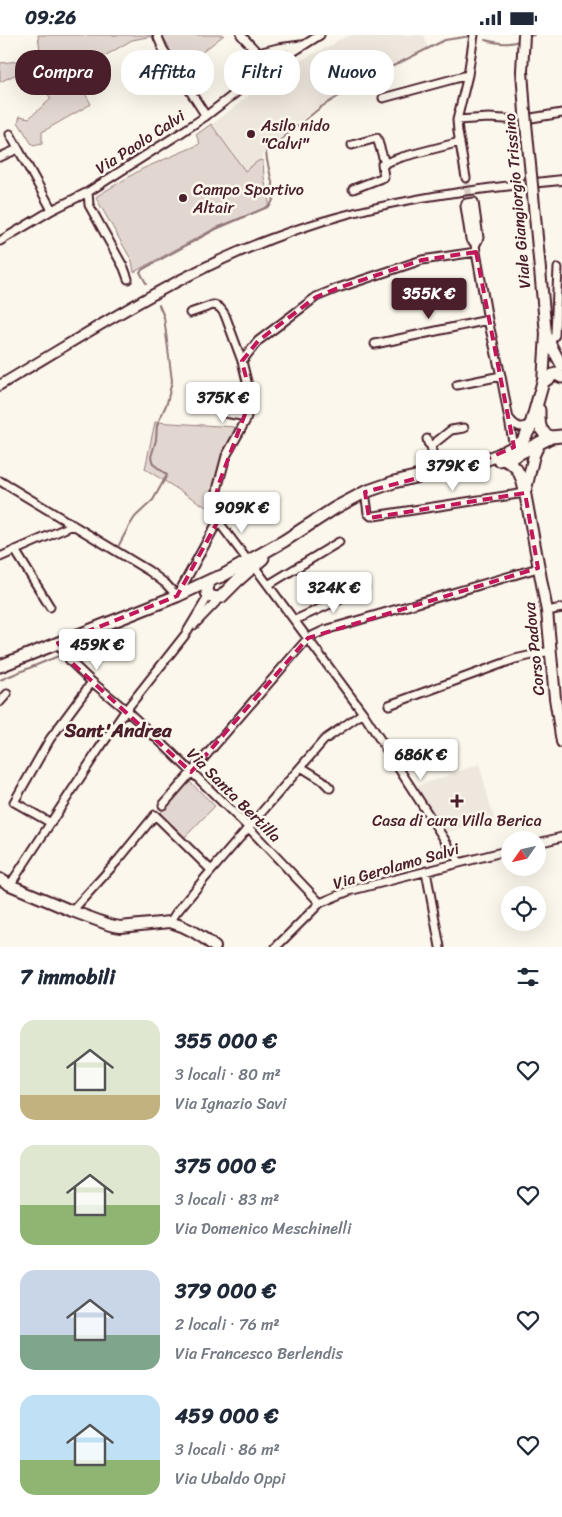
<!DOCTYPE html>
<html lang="it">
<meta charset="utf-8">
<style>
body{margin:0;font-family:Sriracha,sans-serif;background:#f6f6f7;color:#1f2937;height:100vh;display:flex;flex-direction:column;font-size:19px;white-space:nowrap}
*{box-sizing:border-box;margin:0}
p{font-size:16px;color:#747a83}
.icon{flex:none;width:28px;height:28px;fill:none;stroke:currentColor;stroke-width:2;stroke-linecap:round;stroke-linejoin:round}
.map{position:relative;height:912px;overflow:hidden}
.drawer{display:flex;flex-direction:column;background:#fff;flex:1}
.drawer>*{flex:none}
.guide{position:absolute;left:15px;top:15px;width:532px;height:45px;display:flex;gap:10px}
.needle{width:32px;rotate:236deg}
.fabs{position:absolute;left:501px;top:796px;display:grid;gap:10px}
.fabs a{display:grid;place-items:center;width:45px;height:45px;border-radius:50%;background:#fff;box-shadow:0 5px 20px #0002;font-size:25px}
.price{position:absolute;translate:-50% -42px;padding:0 11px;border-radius:5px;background:#fff;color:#222;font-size:16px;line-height:32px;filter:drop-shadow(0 1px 2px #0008)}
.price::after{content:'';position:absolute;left:50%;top:30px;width:15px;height:11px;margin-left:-8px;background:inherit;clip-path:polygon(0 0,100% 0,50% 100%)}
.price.active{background:#4a1f2b;color:#fff}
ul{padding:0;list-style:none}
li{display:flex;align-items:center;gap:15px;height:125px;padding:0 20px}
li span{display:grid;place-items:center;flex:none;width:140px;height:100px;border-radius:15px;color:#555}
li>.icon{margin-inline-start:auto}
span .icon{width:60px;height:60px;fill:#fffc;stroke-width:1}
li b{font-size:21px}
h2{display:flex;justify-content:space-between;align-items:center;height:60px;padding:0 20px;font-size:21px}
.pill{padding:0 18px;border-radius:20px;background:#fff;box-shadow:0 5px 20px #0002;font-size:18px;line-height:45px}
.pill.active{background:#4a1f2b;color:#fff}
.status{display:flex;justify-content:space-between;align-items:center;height:35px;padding:0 25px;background:#fff;direction:ltr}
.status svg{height:14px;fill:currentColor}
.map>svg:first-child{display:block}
.built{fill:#eee7de}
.green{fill:#e2d7d0;stroke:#967b7e}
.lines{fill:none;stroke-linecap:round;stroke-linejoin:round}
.stream{stroke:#907477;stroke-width:2}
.street-tunnel{stroke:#d8ccc5;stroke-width:7;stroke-dasharray:7 3.5;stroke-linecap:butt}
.street-casing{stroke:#4a1f2b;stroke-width:11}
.secondary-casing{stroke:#4a1f2b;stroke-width:14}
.primary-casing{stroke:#4a1f2b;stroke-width:15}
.street{stroke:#fbf7ec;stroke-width:7}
.secondary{stroke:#fbf7ec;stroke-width:10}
.primary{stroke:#fbf7ec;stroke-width:11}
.rail{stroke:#4a1f2b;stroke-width:2}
.secondary-bridge-casing{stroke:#4a1f2b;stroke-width:14;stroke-linecap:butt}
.secondary-bridge{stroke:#fbf7ec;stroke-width:10}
.marked{fill:none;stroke:#c2185b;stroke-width:4;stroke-dasharray:10 6;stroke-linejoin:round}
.poi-dot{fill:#4a1f2b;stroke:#fbf7ec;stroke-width:2}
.labels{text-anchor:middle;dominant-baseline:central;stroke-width:5;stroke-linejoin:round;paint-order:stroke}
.poi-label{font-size:16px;fill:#4a1f2b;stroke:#fbf7ec;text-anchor:start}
.street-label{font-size:16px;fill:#4a1f2b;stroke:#fbf7ec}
.quarter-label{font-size:19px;font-weight:bold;fill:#4a1f2b;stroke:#fbf7ec}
</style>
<div class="status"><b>09:26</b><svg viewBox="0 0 49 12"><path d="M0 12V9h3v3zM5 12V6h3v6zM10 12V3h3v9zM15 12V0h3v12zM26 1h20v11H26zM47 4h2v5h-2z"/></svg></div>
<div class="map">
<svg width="562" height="912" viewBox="0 0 562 912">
<rect width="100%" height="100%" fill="#fbf7ec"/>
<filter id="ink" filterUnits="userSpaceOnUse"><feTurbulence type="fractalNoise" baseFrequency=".02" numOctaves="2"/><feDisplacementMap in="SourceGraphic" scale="10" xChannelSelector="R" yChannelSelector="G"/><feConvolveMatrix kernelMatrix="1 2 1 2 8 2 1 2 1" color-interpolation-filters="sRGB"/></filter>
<g filter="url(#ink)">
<path class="built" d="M 351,0 L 424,0 L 428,12 L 366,42 L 320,71 L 297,88 L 265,116 L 263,120 L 263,125 L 258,126 L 245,136 L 211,89 L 215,87 L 278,38 L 297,27 L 334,9 L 336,6 Z
M 479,729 L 495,787 L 444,797 L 415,752 Z"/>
<path class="green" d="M 38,0 L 152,0 L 153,1 L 132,5 L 74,39 L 91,69 L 42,97 L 42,109 L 33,111 L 18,87 L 20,81 L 29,83 L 51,64 L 31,32 L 0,47 L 0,28 L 41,24 Z
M 162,0 L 224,0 L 182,33 L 180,32 L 169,16 L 169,12 Z
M 211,89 L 245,136 L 258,126 L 263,125 L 264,142 L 269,167 L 269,171 L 215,193 L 134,237 L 132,226 L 96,163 L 97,161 L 142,134 L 198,110 L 200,108 L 196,100 Z
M 155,387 L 235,392 L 222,423 L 208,473 L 145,434 Z
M 189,746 L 215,771 L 184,803 L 159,779 Z"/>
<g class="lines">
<path class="stream" d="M 528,2 L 534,0
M 485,5 C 496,8 508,10 519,6
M 146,248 L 140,237 L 143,234 L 216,194 L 270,171 L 275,161 L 267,125 L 266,117 L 321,72 L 367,44 L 445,5 L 471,1
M 119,510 L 128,493 L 135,482 L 153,465 L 167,440 L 153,429 L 151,422 L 156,405 L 157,390 L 167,368 L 172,346 L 164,282 L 159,270
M 0,645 L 61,620"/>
<path class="street-tunnel" d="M 466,143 L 470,169"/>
<g class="street-casing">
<path id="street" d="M 157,0 L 163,14 L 206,81
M 241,0 L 258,18 L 278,13 L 301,10
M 383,63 L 468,40
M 457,85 L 489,83 L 519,85 L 562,78
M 10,99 L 52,175
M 352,110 L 377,103 L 385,129
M 0,122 L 18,114
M 466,143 L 458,97 L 457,85 L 468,40 L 474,0
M 353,154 L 384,142 L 382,129 L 402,122 L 460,107
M 88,157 L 89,170 L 124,233 L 128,244
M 474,167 L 479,203 L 476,209 L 470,204 L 465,171 L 466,168 Z
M 470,169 L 476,217 L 488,285 L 501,341 L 514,412
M 0,206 L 52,175 L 88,157 L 179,99 L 206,81 L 269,32 L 320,0
M 190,278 L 213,270 C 220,271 222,275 225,280 L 242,326
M 550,308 L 555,300 L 558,233
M 375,309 L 488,285
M 457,350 L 501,341
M 220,371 L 225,378 L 241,381 L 246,385
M 509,383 C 515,391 522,396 530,388
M 427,404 L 428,408 L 431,411 L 436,437
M 431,411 L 451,395 L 464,393
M 0,446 L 149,536 L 166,549 L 177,561 L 218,486
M 365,457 L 368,478 L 371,481 L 374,481 L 525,458
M 15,515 L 50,572
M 0,522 L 73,490
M 248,526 L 218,486 L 214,473 L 218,451 L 226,421 L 246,385 L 251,363 L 242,326 L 258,306 L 316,262 L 338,253 L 422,225 L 476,217
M 254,531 L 363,678 L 459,827
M 268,550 L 339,507
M 547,576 L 562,573
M 295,585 L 365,553
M 194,590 L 221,562
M 58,608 L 71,627 L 92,647 L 126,675 L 168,714 L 248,792 L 320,868
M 0,667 L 7,659
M 389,670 L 515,624 L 550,616
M 301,732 L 322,745 L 330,753
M 163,770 L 308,603 L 325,595 L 538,533
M 51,788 L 14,767 L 50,704 L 92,647
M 538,808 L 562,802
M 426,836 L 440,912
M 10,850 L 99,714 L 126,675 L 185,600 L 209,560
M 72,876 L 119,824 L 155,780 L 211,835
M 170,887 L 176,878 L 205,843 L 324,705 L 363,678
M 276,912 L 320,868 L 349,856 L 510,815"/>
</g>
<g class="secondary-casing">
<path id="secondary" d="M 524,0 L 522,36 L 525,78
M 535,181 L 546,299 L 543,347
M 547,303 L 562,331
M 504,425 C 519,430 522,444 525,458 L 547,576 L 555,663 L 562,707
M 526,454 L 534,420 L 540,407
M 0,844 L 10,850 L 72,876 L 110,890 L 120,892 L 170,887 C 188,892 201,900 215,912"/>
</g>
<g class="primary-casing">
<path id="primary" d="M 539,375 C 539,388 538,397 551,402
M 499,425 L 514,421 L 551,402 L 562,401
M 213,544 L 208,548 L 207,558 L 212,562 L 218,563 L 221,562 L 238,545 L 263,523
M 0,631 L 177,561 L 213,544 L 222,541 L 284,506 L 335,473 L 365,457 L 394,447 L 482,426 L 498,420 L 514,412 L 522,407 L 530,393 L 543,347 L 553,340 L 556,339 L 562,342"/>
</g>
<use href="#street" class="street"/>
<use href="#secondary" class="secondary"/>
<use href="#primary" class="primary"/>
<path class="rail" d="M 0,344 C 88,292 174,234 270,199 C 364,164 462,151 562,140
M 0,356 C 114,288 219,218 349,183 C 418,164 491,157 562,150"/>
<g class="secondary-bridge-casing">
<path id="secondary-bridge" d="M 525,78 L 535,181"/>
</g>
<use href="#secondary-bridge" class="secondary-bridge"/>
</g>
</g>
<path class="marked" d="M 476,217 L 514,412 L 482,426 L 365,457 L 369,483 L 525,458 L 538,533 L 308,603 L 191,737 L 71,627 L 58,608 L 177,561 L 218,486 L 214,473 L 218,451 L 251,363 L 242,326 L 258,306 L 316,262 L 338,253 L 422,225 Z"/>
<g class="poi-dot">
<circle cx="251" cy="99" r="5"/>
<circle cx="183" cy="163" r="5"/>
<path d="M454.5 758.5h5v5h5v5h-5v5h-5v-5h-5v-5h5z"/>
</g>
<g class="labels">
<g class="poi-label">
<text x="261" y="90">Asilo nido<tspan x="261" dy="18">"Calvi"</tspan></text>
<text x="193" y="154">Campo Sportivo<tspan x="193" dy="18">Altair</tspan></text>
<text x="457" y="785" text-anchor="middle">Casa di cura Villa Berica</text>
</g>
<g class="street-label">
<text transform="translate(140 107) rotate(-33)">Via Paolo Calvi</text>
<text transform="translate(517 166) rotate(-95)">Viale Giangiorgio Trissino</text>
<text transform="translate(534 614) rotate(-96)">Corso Padova</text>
<text transform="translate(234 760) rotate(45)">Via Santa Bertilla</text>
<text transform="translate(396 831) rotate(-16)">Via Gerolamo Salvi</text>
</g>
<g class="quarter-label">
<text x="118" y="695">Sant'Andrea</text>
</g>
</g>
</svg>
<div class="fabs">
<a><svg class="needle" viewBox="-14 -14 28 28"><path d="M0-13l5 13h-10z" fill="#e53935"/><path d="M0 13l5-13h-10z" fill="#747a83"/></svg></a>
<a><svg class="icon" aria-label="locate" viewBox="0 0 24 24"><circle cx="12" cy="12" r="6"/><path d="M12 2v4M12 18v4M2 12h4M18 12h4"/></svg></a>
</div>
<b class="price active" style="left:429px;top:285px">355K €</b>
<b class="price" style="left:223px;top:389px">375K €</b>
<b class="price" style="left:453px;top:457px">379K €</b>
<b class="price" style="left:242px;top:499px">909K €</b>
<b class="price" style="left:334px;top:579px">324K €</b>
<b class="price" style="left:97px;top:636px">459K €</b>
<b class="price" style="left:421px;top:746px">686K €</b>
<div class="guide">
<a class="pill active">Compra</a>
<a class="pill">Affitta</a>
<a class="pill">Filtri</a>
<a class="pill">Nuovo</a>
</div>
</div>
<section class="drawer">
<h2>7 immobili<svg class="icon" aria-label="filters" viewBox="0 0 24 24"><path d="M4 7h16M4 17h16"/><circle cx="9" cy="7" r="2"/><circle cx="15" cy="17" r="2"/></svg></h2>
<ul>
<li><span style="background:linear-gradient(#dfe7d0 75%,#c2b280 0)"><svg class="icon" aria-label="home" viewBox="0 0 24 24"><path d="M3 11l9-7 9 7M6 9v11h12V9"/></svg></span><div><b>355 000 €</b><p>3 locali · 80 m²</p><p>Via Ignazio Savi</p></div><svg class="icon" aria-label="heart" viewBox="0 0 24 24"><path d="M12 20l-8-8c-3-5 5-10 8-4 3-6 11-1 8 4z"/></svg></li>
<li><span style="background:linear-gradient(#dfe7d0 60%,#8fb573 0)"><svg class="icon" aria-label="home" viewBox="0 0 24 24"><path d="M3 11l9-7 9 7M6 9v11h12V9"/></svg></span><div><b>375 000 €</b><p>3 locali · 83 m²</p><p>Via Domenico Meschinelli</p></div><svg class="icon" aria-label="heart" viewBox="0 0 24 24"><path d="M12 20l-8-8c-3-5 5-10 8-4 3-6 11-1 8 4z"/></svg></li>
<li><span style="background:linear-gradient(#c9d6e8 65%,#7fa58c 0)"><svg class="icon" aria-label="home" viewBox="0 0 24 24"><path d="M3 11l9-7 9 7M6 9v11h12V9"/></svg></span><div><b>379 000 €</b><p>2 locali · 76 m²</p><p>Via Francesco Berlendis</p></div><svg class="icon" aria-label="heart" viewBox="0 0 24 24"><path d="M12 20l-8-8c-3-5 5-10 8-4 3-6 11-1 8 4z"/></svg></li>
<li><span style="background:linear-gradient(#bfe0f5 65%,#8fb573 0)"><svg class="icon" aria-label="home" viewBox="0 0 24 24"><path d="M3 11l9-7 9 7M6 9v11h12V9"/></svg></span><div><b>459 000 €</b><p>3 locali · 86 m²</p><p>Via Ubaldo Oppi</p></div><svg class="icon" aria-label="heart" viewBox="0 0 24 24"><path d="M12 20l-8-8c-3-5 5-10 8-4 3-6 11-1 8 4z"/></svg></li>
</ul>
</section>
